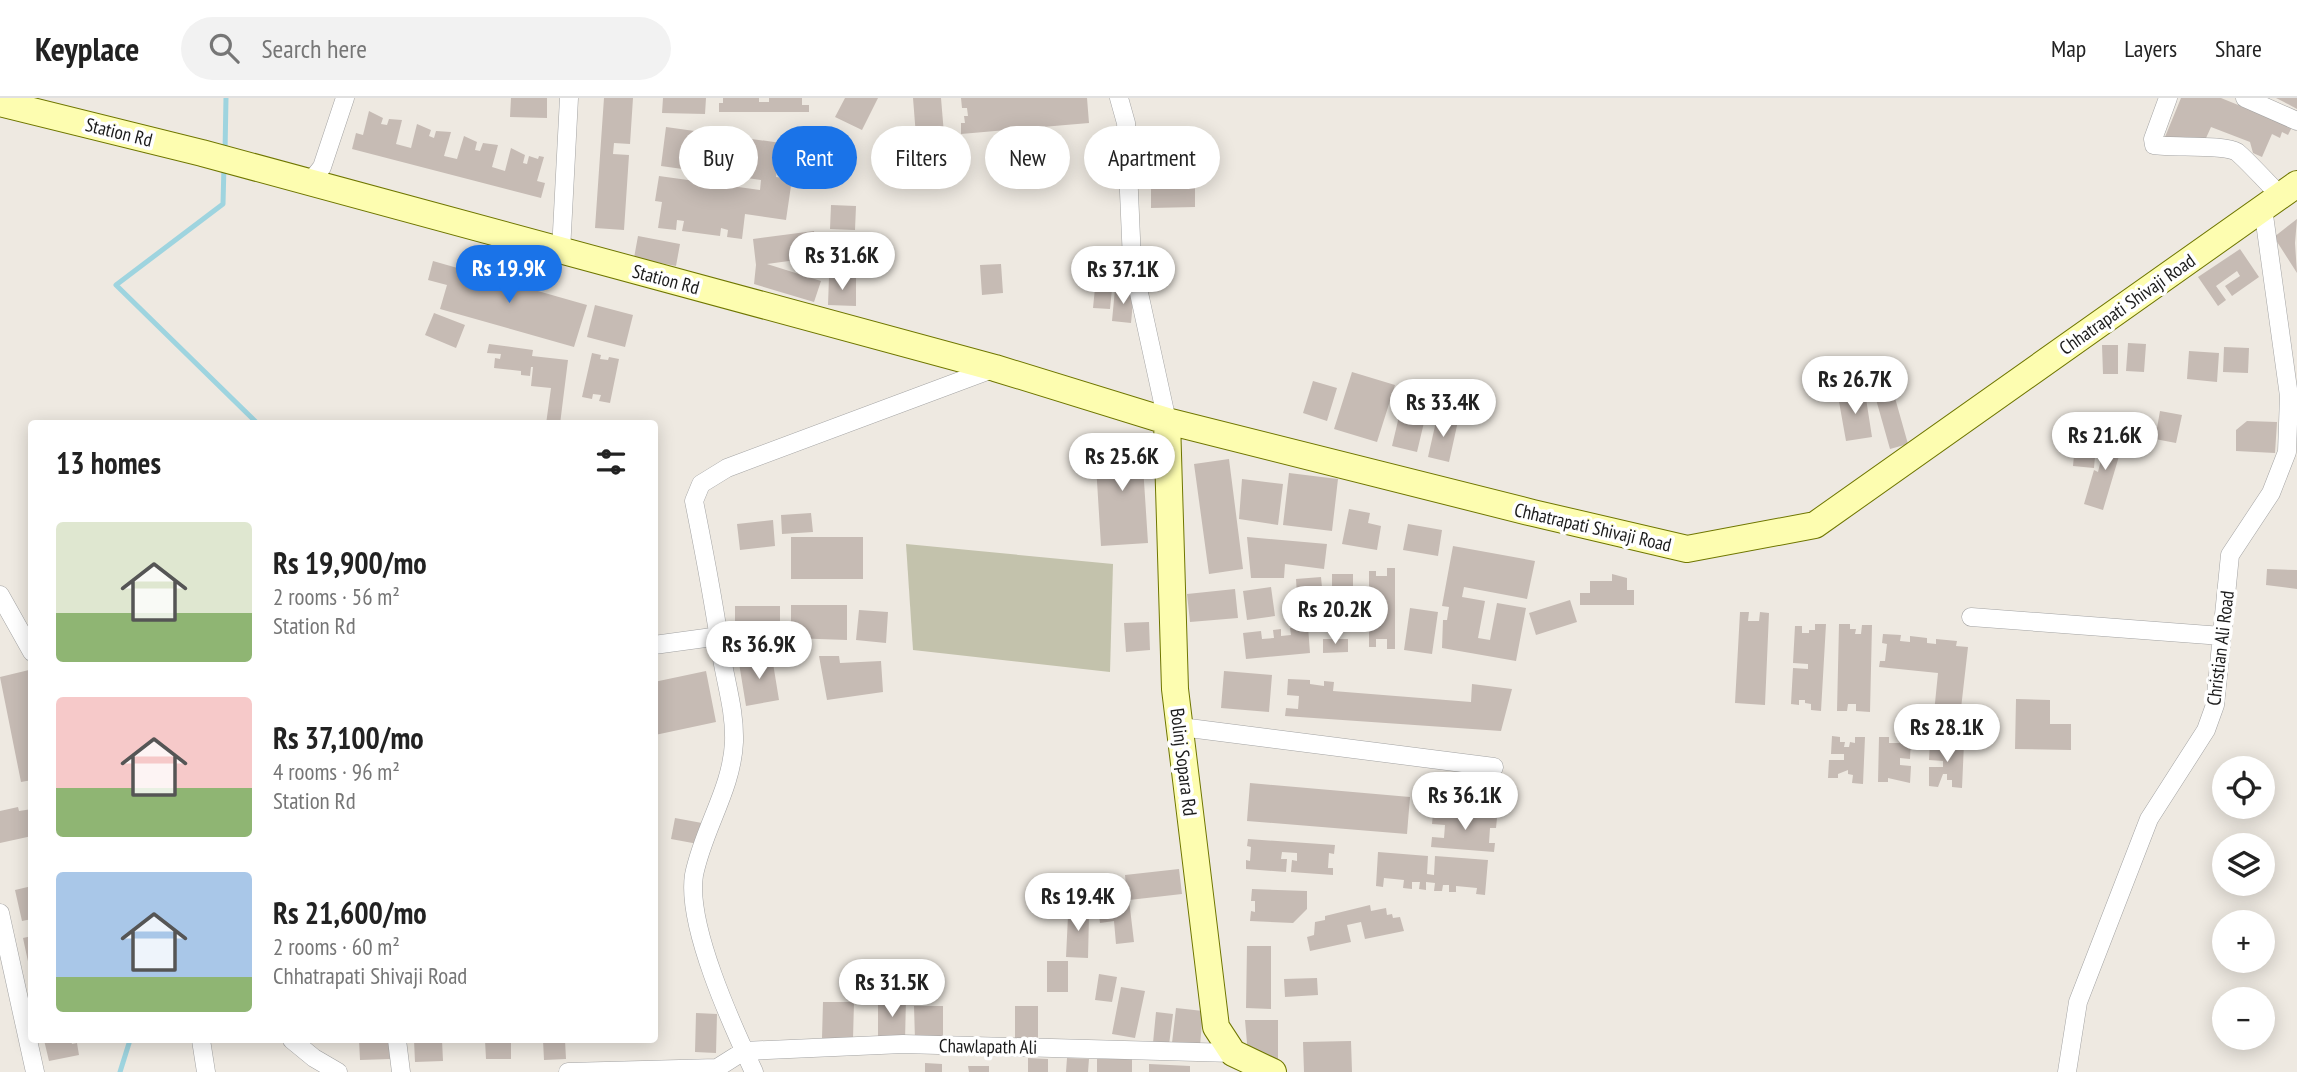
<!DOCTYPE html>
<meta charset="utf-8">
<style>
body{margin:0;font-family:"PT Sans Narrow",sans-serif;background:#f2f2f2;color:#222;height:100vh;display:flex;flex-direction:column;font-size:26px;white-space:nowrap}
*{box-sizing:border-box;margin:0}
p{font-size:23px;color:#767676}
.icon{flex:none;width:38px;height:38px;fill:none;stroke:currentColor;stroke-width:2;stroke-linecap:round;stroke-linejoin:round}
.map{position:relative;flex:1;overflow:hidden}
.side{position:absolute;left:28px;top:322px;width:630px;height:623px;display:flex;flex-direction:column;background:#fff;border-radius:7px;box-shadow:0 4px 18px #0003}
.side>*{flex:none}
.guide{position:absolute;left:679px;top:28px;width:665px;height:63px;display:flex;gap:14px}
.tools{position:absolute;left:2212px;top:658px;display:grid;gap:14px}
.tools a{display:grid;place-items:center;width:63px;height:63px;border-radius:50%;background:#fff;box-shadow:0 4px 18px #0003;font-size:35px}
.price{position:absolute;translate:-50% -60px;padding:0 16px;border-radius:24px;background:#fff;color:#222;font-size:23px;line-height:46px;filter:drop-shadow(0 2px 4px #0008)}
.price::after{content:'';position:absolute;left:50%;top:42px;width:21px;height:16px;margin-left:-10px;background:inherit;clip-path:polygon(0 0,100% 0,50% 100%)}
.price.on{background:#1a73e8;color:#fff}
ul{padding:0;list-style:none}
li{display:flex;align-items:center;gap:21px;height:175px;padding:0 28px}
li span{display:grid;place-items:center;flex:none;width:196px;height:140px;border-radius:7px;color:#555}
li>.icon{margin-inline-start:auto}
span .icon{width:84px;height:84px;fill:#fffc;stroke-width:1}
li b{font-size:30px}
h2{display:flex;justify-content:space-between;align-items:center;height:84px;padding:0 28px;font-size:30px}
.pill{padding:0 24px;border-radius:32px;background:#fff;box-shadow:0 4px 18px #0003;font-size:24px;line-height:63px}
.pill.on{background:#1a73e8;color:#fff}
header{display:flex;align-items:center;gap:42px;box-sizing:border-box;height:98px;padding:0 35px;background:#fff;border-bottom:2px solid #e0e0e0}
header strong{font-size:33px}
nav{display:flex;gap:38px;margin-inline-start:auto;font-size:24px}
.search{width:490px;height:63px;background:#f2f2f2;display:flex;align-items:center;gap:18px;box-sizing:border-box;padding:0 24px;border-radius:38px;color:#767676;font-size:26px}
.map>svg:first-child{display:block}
.construction{fill:#c3c2ac}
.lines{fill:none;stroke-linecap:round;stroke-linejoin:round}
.stream{stroke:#9ed4df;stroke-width:5}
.building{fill:#c6bbb4}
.street-casing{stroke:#a3a3a3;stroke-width:19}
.secondary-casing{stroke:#6f7600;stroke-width:28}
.street{stroke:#fff;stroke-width:18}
.secondary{stroke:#fdfdb0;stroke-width:26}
.labels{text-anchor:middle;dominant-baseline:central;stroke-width:7;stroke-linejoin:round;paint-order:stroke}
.street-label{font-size:19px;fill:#1c1c1c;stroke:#fff}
</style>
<header>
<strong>Keyplace</strong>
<div class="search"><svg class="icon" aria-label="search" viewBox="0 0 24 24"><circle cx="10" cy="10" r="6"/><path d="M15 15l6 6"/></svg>Search here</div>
<nav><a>Map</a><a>Layers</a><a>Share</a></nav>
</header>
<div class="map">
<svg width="2297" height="974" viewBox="0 0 2297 974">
<rect width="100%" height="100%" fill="#eee9e1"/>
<path class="construction" d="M 906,446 L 1113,466 L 1110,574 L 913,552 Z"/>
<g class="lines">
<path class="stream" d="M 225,54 L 226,0
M 224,67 L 223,106 L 116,187 L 258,326
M 120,974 L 130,942"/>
</g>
<path class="building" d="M 511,0 L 547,0 L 547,20 L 510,19 Z
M 604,0 L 633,0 L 630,46 L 614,45 L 613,56 L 629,57 L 624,132 L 595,130 Z
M 663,0 L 706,0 L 705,16 L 662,15 Z
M 723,0 L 759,0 L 759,4 L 769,4 L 769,0 L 802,0 L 802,7 L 809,7 L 809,14 L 719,14 L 719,5 L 723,5 Z
M 845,0 L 878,0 L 862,32 L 835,19 Z
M 913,0 L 941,0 L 944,36 L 916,38 Z
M 961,0 L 1087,0 L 1089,25 L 961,36 L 961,25 L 965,25 L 964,18 L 968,18 L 967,10 L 962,10 Z
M 2181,0 L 2221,0 L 2292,29 L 2288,37 L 2282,34 L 2280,40 L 2272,36 L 2262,59 L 2253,55 L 2250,44 L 2211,29 L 2202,49 L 2165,39 Z
M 2276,0 L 2297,0 L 2297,11 L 2284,4 Z
M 369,13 L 383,20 L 381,26 L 387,27 L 389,21 L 402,22 L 396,46 L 411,50 L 417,26 L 431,32 L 429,38 L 434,40 L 436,33 L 451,34 L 444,58 L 457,61 L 464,38 L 477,44 L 475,52 L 480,53 L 483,45 L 498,47 L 492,69 L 505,73 L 511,50 L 525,57 L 523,65 L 527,66 L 529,58 L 538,61 L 539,58 L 544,59 L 537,83 L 545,85 L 541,100 L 352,51 L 356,35 L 363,37 Z
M 666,29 L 781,45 L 776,79 L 792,81 L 786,122 L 745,116 L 742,141 L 727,139 L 728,132 L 721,130 L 720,138 L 682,133 L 684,123 L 677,122 L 676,132 L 658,130 L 662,104 L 655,103 L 659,78 L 760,92 L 761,82 L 661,68 Z
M 1195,81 L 1195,109 L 1151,110 L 1151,82 Z
M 831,107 L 856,108 L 855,132 L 830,131 Z
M 2297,121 L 2295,145 L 2297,175 L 2274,139 Z
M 814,133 L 818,159 L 767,166 L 821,183 L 814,204 L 754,186 L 756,167 L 753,141 Z
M 638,138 L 680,146 L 676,168 L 634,160 Z
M 829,145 L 856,145 L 856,167 L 829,167 Z
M 2240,151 L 2259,179 L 2232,198 L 2225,188 L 2240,178 L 2237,173 L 2216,188 L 2226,202 L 2218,208 L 2198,179 Z
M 433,163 L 587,207 L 574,249 L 440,211 L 447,187 L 428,182 Z
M 1001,166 L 1003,195 L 982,197 L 980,167 Z
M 829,179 L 856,180 L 856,208 L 828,207 Z
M 1095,190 L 1112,191 L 1110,211 L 1093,210 Z
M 1115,191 L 1134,193 L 1131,225 L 1112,223 Z
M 595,207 L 633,217 L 625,249 L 587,239 Z
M 434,215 L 465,227 L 456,250 L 425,237 Z
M 2128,245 L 2146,246 L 2144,274 L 2126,273 Z
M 489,246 L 533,252 L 532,258 L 568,262 L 560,326 L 546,326 L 551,290 L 531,288 L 533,269 L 531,269 L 530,278 L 521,277 L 521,273 L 494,270 L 495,260 L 500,261 L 501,256 L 487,255 Z
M 2102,247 L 2118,247 L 2118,276 L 2103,276 Z
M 2224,249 L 2249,250 L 2248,275 L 2223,274 Z
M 2189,253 L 2219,255 L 2217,284 L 2187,281 Z
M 592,255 L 601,257 L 600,261 L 608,262 L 609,259 L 619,261 L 610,305 L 599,303 L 601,297 L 593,296 L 592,301 L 582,299 Z
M 1886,268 L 1908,346 L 1890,351 L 1868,273 Z
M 1352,274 L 1395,287 L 1377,344 L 1334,331 Z
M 1313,283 L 1337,290 L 1327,323 L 1303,315 Z
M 1405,293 L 1430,299 L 1417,354 L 1392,348 Z
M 1865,294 L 1872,339 L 1846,343 L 1838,298 Z
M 2160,313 L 2182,317 L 2176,345 L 2155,341 Z
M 1437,319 L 1458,323 L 1449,364 L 1428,359 Z
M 2247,323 L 2277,324 L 2275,355 L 2236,353 L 2236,332 Z
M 2077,324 L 2098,325 L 2094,370 L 2073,368 Z
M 2108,333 L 2125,338 L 2103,412 L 2084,406 L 2094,372 L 2098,374 Z
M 1141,337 L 1148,445 L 1101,448 L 1095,351 L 1119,349 L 1118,338 Z
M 1229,361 L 1243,471 L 1209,476 L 1194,366 Z
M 1289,375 L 1338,381 L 1332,433 L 1283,427 Z
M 1242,381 L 1283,386 L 1278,427 L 1239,421 Z
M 1349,411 L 1370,415 L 1368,425 L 1381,428 L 1377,452 L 1342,446 Z
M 811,415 L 813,434 L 782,436 L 781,417 Z
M 773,422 L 775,448 L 740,452 L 737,426 Z
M 1408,426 L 1442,432 L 1438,458 L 1403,452 Z
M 791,439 L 863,439 L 863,481 L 791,481 Z
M 1247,439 L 1327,446 L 1324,471 L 1285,466 L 1284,480 L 1251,480 Z
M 1453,448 L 1535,463 L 1527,501 L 1464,489 L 1462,499 L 1485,503 L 1478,540 L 1490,542 L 1497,505 L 1526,510 L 1516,563 L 1442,550 L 1443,522 L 1447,522 L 1449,509 L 1442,508 Z
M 1387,470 L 1395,470 L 1395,551 L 1387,551 L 1387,541 L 1376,541 L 1376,549 L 1369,549 L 1369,519 L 1372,519 L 1372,503 L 1369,503 L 1369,473 L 1376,473 L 1376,478 L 1387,478 Z
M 2267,471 L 2297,472 L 2297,491 L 2266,487 Z
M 1332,476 L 1353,476 L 1353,512 L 1332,512 Z
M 1612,476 L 1627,480 L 1627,492 L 1634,492 L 1634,507 L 1580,507 L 1580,495 L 1590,495 L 1590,483 L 1612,483 Z
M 1321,479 L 1324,510 L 1290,513 L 1289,499 L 1297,498 L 1296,481 Z
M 1271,489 L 1275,518 L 1247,522 L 1243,493 Z
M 1235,491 L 1238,520 L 1190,524 L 1187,496 Z
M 1570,502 L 1577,524 L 1536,537 L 1529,515 Z
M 791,507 L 847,507 L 847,542 L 791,540 Z
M 735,508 L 780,508 L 780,538 L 735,538 Z
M 1410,510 L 1438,514 L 1432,556 L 1404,552 Z
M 859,512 L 888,514 L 886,545 L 856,542 Z
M 1740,514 L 1749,514 L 1748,523 L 1759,523 L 1760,514 L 1769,515 L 1765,607 L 1735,605 Z
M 1149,524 L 1150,552 L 1126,554 L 1124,525 Z
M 1815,526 L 1826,526 L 1821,613 L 1811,612 L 1811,606 L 1805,605 L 1805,602 L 1799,602 L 1799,607 L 1791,606 L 1793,570 L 1808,571 L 1808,566 L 1793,565 L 1795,528 L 1802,528 L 1802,535 L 1809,535 L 1809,532 L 1815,532 Z
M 1839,526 L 1850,526 L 1850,531 L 1856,531 L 1855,536 L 1861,536 L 1862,527 L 1872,527 L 1870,614 L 1856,613 L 1856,606 L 1848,606 L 1847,613 L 1837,613 Z
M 1308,528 L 1310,555 L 1246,561 L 1243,535 L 1261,533 L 1262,541 L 1274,540 L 1273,532 L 1281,531 L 1281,538 L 1291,537 L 1290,530 Z
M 1883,536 L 1901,537 L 1900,543 L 1910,544 L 1910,538 L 1927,540 L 1927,545 L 1936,546 L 1936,541 L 1957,543 L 1956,548 L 1968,549 L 1959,628 L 1933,625 L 1938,575 L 1879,569 L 1880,563 L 1885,563 L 1887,546 L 1882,545 Z
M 1323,541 L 1348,541 L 1348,554 L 1323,555 Z
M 819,558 L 839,558 L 840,565 L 881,563 L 883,594 L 827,602 Z
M 772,559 L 779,602 L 746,608 L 739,565 Z
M 29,572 L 32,682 L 21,684 L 0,579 Z
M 706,573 L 716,624 L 655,637 L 654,584 Z
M 1224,573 L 1272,577 L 1269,614 L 1221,610 Z
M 1288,581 L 1310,582 L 1310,586 L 1324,588 L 1324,583 L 1334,584 L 1333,593 L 1471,604 L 1472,586 L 1512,591 L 1501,633 L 1285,618 L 1286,610 L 1298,611 L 1299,598 L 1287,597 Z
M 2016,601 L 2050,602 L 2050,626 L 2071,626 L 2071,652 L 2015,651 Z
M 1832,638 L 1840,639 L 1840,644 L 1845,644 L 1844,649 L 1849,649 L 1850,644 L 1855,645 L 1855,639 L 1865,639 L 1863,686 L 1852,685 L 1853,677 L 1848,676 L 1848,672 L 1838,676 L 1838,680 L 1828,680 L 1829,662 L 1844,662 L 1844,656 L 1831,656 Z
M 1879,639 L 1889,639 L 1889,645 L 1902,645 L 1902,640 L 1911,640 L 1910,661 L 1900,660 L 1900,667 L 1911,668 L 1910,685 L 1888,680 L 1888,684 L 1878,684 Z
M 1930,643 L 1942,644 L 1945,654 L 1955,650 L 1956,644 L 1964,645 L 1962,690 L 1952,689 L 1952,682 L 1947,682 L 1947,676 L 1943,676 L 1938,689 L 1929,688 L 1929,669 L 1943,669 L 1943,663 L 1929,662 Z
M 1250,685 L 1410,699 L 1407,736 L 1247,723 Z
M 18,709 L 19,713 L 32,711 L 32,738 L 0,745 L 0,713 Z
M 1433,715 L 1497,720 L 1496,730 L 1490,730 L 1489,745 L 1495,745 L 1494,754 L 1431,749 L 1432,739 L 1444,740 L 1445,727 L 1432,726 Z
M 675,720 L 702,725 L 698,746 L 671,741 Z
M 1248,741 L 1335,747 L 1334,756 L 1329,755 L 1328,770 L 1333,770 L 1333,777 L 1291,774 L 1292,762 L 1297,763 L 1297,755 L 1282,754 L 1281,761 L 1287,761 L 1286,774 L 1246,771 L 1246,762 L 1250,763 L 1251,749 L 1247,748 Z
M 1378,754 L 1428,758 L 1427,776 L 1434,777 L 1435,758 L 1488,762 L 1485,797 L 1476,796 L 1477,790 L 1456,788 L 1456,794 L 1449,794 L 1449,787 L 1443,787 L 1442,793 L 1434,793 L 1435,785 L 1426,784 L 1426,792 L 1419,791 L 1420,784 L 1412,784 L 1412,791 L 1403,790 L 1404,782 L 1384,780 L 1383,789 L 1376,788 Z
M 1179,771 L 1182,796 L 1129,802 L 1134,844 L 1116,846 L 1114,823 L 1100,825 L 1098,809 L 1104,808 L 1103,803 L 1112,803 L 1111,798 L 1118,797 L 1117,789 L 1126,788 L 1125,777 Z
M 32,788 L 32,821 L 22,823 L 15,792 Z
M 1252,791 L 1307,793 L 1307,811 L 1293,825 L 1250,823 L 1251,813 L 1255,814 L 1255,803 L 1251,803 Z
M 1073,806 L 1086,807 L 1085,817 L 1089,817 L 1088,860 L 1066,859 L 1068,818 L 1073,818 Z
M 1370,807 L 1371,813 L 1386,810 L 1387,817 L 1392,816 L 1393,820 L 1400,819 L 1404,833 L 1365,841 L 1361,824 L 1347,827 L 1351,844 L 1310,853 L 1307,839 L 1314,837 L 1315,824 L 1325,822 L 1325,818 Z
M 32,838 L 32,873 L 30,873 L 23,840 Z
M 1247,848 L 1271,848 L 1271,911 L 1246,910 Z
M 1047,863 L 1068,863 L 1068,894 L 1047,894 Z
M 1099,876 L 1117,879 L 1112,904 L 1095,902 Z
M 1317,880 L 1318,897 L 1285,899 L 1284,881 Z
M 1121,889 L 1145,893 L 1135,940 L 1112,936 Z
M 878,900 L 906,900 L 905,943 L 878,943 Z
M 823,904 L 854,904 L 853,941 L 822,940 Z
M 914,908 L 943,908 L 943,942 L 915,942 Z
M 1015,908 L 1038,908 L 1038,943 L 1015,943 Z
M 1176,910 L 1203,913 L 1200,948 L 1172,945 Z
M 1156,914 L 1173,916 L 1169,947 L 1153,945 Z
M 696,915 L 717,916 L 716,955 L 695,954 Z
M 1245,922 L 1278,922 L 1278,963 L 1248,957 Z
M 44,942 L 71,942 L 72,946 L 77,945 L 79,957 L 49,963 Z
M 359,942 L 389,942 L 390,961 L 360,962 Z
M 414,942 L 442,942 L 443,963 L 415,964 Z
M 485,942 L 511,942 L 511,961 L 486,961 Z
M 543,942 L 565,942 L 566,961 L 544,962 Z
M 1351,943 L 1352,974 L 1304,974 L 1303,944 Z
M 1028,960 L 1048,961 L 1048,974 L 1028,974 Z
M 1067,960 L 1089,961 L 1088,974 L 1066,974 Z
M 1097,961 L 1132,961 L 1132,974 L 1097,974 Z
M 925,965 L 942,966 L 942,974 L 925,974 Z
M 1149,966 L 1190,968 L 1190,974 L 1149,974 Z
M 968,968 L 989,968 L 989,974 L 969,974 Z"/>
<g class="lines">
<g class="street-casing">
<path id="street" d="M 1119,0 L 1126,25 L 1132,163 L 1167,323
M 2168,0 L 2153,41 L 2154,47 C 2173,50 2225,46 2237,54 C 2249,64 2268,86 2281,98
M 2245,0 L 2297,23
M 310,84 L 322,69 L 345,0
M 561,153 L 569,0
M 0,497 L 32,554
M 1971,519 L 2222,538
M 654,547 L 720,538
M 1181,629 L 1494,669
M 0,815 L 35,974
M 201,942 L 206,974
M 292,942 L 314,960 L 338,974
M 397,942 L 401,974
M 744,953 L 903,946 L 1233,955
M 568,974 L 717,970 L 744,953
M 754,974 C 732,927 686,827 694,777 C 703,731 732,691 734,644 C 735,613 726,586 721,555 C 714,504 704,453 694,403 L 701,386 L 727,370 L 995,270
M 2067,974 L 2078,904 L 2149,721 L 2206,632 L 2215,607 L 2230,457 L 2271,395 L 2287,354 L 2289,298 L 2263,110"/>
</g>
<g class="secondary-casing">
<path id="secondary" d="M 0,5 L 202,55 L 995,270 L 1167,323 L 1533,415 L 1687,451 L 1815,427 L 2297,86
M 1167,323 L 1175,591 L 1216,929 L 1233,955 L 1273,974"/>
</g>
<use href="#street" class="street"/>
<use href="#secondary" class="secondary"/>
</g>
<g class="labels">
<g class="street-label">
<text transform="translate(119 34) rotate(14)">Station Rd</text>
<text transform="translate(666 181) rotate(15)">Station Rd</text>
<text transform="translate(2127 206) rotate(-35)">Chhatrapati Shivaji Road</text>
<text transform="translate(1593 429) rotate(13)">Chhatrapati Shivaji Road</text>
<text transform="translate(2220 550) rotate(-83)">Christian Ali Road</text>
<text transform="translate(1184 664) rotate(83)">Bolinj Sopara Rd</text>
<text transform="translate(988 948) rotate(1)">Chawlapath Ali</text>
</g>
</g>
</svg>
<div class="tools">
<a><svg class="icon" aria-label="locate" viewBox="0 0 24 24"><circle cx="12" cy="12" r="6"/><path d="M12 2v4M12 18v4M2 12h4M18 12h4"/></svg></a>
<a><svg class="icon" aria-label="layers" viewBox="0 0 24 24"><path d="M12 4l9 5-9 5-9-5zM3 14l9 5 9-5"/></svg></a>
<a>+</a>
<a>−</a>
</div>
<b class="price" style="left:842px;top:194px">Rs 31.6K</b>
<b class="price on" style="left:509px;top:207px">Rs 19.9K</b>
<b class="price" style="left:1123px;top:208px">Rs 37.1K</b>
<b class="price" style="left:1855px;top:318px">Rs 26.7K</b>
<b class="price" style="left:1443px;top:341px">Rs 33.4K</b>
<b class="price" style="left:2105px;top:374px">Rs 21.6K</b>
<b class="price" style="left:1122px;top:395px">Rs 25.6K</b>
<b class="price" style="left:1335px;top:548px">Rs 20.2K</b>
<b class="price" style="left:759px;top:583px">Rs 36.9K</b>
<b class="price" style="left:1947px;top:666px">Rs 28.1K</b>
<b class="price" style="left:1465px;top:734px">Rs 36.1K</b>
<b class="price" style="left:1078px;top:835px">Rs 19.4K</b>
<b class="price" style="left:892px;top:921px">Rs 31.5K</b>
<div class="guide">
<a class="pill">Buy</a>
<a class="pill on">Rent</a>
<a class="pill">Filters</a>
<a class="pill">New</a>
<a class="pill">Apartment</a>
</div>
<section class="side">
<h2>13 homes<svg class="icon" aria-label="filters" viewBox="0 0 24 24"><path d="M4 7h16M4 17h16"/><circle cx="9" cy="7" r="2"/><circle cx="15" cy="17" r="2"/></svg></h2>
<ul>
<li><span style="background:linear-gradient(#dfe7d0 65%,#8fb573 0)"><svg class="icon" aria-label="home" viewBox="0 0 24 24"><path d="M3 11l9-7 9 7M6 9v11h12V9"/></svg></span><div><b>Rs 19,900/mo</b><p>2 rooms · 56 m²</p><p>Station Rd</p></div></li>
<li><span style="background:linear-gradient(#f6c9c9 65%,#8fb573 0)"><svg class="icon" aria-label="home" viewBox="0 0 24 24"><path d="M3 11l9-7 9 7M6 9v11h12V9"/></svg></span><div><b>Rs 37,100/mo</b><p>4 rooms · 96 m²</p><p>Station Rd</p></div></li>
<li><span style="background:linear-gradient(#a9c7e8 75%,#8fb573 0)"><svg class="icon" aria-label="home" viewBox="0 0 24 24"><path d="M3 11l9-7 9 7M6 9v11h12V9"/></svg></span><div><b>Rs 21,600/mo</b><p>2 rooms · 60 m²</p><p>Chhatrapati Shivaji Road</p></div></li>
</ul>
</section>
</div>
